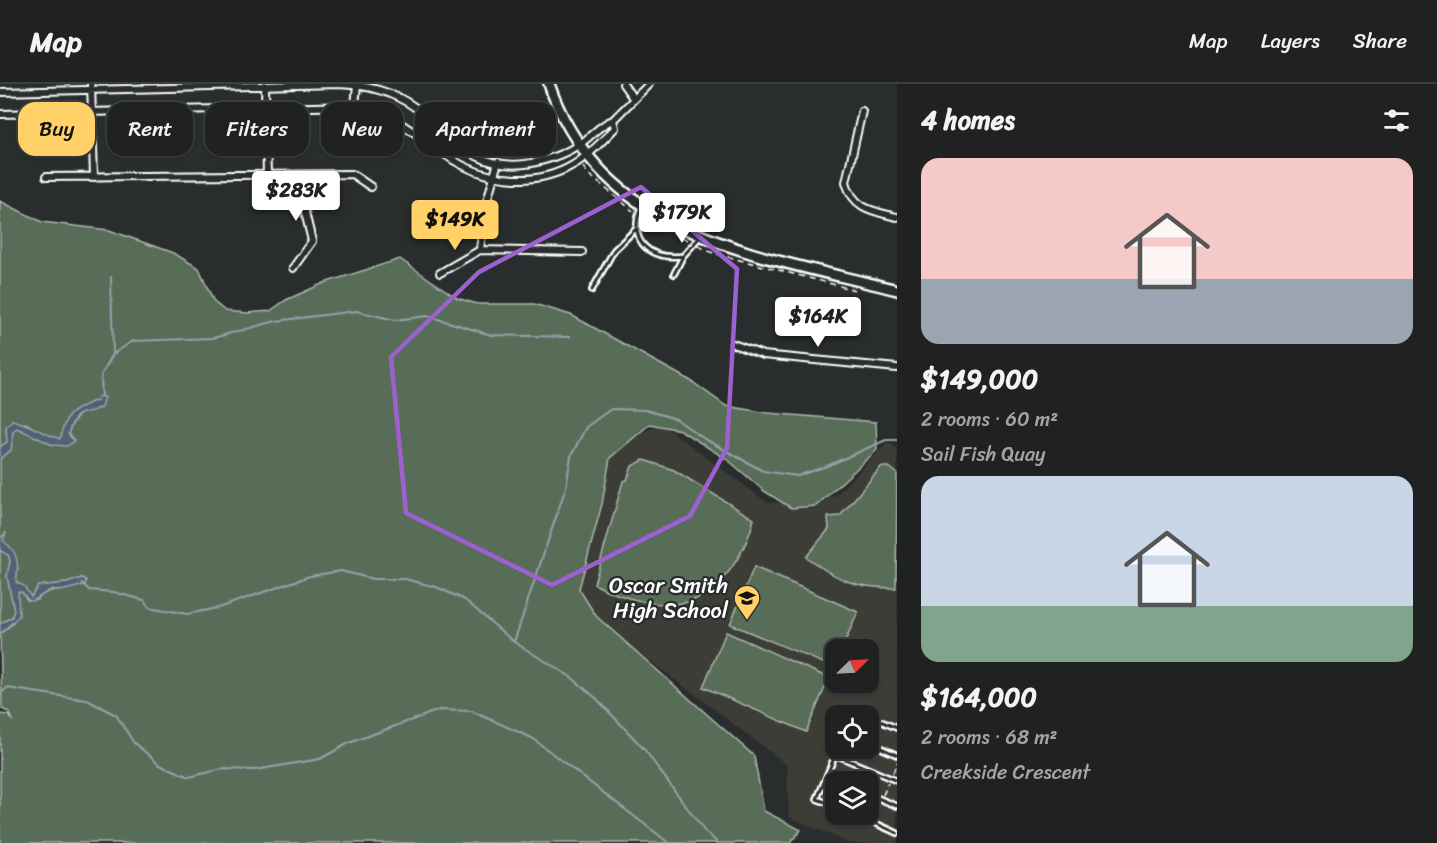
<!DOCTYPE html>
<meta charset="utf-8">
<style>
body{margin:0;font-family:Sriracha,sans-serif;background:#282a2a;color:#f1f3f6;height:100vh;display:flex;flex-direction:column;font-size:22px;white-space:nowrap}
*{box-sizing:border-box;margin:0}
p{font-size:20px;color:#a2a4a5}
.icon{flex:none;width:33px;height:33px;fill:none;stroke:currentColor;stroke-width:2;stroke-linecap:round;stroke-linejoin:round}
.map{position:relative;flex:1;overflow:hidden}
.drawer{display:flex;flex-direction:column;background:#202222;width:540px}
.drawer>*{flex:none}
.hud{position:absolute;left:18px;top:18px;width:570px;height:54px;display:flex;gap:12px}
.needle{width:39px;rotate:66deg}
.tools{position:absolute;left:825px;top:555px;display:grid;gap:12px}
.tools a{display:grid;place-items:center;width:54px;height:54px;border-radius:12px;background:#202222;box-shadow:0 2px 4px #0004,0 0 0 2px #3d3f40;font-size:30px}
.price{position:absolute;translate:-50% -51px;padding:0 14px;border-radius:6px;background:#fff;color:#222;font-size:20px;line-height:39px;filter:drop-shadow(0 2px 3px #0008)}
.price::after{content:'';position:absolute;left:50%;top:36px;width:18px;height:14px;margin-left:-9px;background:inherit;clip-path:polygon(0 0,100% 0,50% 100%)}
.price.current{background:#ffd166;color:#111}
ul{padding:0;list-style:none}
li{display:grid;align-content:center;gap:12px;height:318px;padding:0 24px}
li span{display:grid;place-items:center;height:186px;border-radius:18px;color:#555}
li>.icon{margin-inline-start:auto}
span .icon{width:108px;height:108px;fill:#fffc;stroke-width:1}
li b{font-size:26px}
h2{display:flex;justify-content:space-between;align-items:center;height:72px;padding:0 24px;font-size:26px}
.pill{padding:0 21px;border-radius:18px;background:#202222;box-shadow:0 2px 4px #0004,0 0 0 2px #3d3f40;font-size:21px;line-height:54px}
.pill.current{background:#ffd166;color:#111}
header{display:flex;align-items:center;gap:36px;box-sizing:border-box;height:84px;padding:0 30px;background:#202222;border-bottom:2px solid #3d3f40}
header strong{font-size:28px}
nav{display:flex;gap:33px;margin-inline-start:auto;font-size:21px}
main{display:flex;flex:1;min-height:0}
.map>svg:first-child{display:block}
.built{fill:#3c3c38;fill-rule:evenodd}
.green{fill:#586d58;stroke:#acb6ac;stroke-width:1.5}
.water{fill:#506273;stroke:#96a1ab;stroke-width:1.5}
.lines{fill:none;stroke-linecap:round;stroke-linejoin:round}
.stream{stroke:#96a1ab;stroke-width:2}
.lane-casing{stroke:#fff;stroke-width:8}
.street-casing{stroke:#fff;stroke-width:10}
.secondary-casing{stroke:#fff;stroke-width:14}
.path{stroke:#fff;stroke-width:1.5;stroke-dasharray:6 4.5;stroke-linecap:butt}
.lane{stroke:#2a2d2e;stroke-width:3}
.street{stroke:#2a2d2e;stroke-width:6}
.secondary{stroke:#2a2d2e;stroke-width:9}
.marked{fill:none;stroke:#9c61cf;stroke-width:4.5;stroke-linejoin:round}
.labels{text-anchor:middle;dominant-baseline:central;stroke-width:4.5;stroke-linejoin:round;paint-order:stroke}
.poi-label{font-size:22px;fill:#fff;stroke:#2a2d2e;text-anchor:end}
</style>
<header>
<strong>Map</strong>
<nav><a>Map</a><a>Layers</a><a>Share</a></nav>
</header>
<main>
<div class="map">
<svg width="897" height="759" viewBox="0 0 897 759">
<rect width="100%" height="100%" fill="#2a2d2e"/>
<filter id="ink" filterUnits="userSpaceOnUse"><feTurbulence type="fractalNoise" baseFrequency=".0167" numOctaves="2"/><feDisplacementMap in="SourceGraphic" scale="12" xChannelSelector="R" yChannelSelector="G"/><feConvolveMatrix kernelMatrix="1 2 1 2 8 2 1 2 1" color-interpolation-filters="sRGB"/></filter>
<g filter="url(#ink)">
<path class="built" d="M 661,340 L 768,419 L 835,412 L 888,358 L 897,365 L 897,759 L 849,759 L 789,733 L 787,681 L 561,509 L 613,361 ZM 836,566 L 868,566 L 868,598 L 836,598 ZM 836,632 L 868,632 L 868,664 L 836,664 ZM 836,698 L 868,698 L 868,730 L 836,730 Z"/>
<path class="green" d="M 0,117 L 42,138 L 109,146 L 173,169 L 199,184 L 214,218 L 225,227 L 247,229 L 270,227 L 286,216 L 324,199 L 400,175 L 457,214 L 477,220 L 534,220 L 571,231 L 691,297 L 726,322 L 768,329 L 876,338 L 877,366 L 816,422 L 791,424 L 764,407 L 728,376 L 680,346 L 650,340 L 610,374 L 602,420 L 579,505 L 596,532 L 754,672 L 764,727 L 801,746 L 790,759 L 0,759 L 0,630 L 9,631 L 13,637 L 10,629 L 2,625 L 0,550 L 13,539 L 17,508 L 22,508 L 27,516 L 37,516 C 48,502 68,507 85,500 L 82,494 L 67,499 L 38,502 L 31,513 L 16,498 L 18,484 L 3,456 L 6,449 L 0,455 L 0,375 L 11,366 L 13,347 L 17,344 L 53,361 L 74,356 L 68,350 C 74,333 80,326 98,325 L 98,316 C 74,326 65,327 61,355 L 42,350 L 26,339 L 6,343 L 7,358 L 0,363 Z
M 644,376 L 674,386 L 754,435 C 747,464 725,503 696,515 C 667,528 620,514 594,500 L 623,397 L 627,396 L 632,382 Z
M 881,383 L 889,383 L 897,389 L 896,504 C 856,504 839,497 806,473 L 829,445 L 828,433 L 840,432 Z
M 0,466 L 9,472 L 10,477 L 7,492 L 14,526 L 12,533 L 0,540 Z
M 754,483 L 858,528 L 842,565 L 836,566 L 835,584 L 730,540 Z
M 726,548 L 829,594 L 806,648 L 703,603 Z"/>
<path class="water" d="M 100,312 L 105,313 L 102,323 C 82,333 77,322 68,350 L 74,357 L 67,362 L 53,361 L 17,344 L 13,347 L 11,366 L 0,375 L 0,363 L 7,358 L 6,343 L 12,336 C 30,340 43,350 60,355 C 66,327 72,327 97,316 Z
M 6,448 L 3,457 C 19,468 19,480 16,498 L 24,502 L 31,513 L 38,502 L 67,499 L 82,494 L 86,496 L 85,501 L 80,502 L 61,507 L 52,505 L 32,517 L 28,516 L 22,508 L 18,508 L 19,532 L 0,550 L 0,540 L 12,533 L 14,526 L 7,492 L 10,477 L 9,472 L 0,466 L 0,455 Z"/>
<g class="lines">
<path class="stream" d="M 113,270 L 133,257 L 213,254 L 276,237 L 356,227 L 395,236 L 428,232 L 491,251 L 570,253
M 102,313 L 101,291 L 113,270 L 111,193
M 82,499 L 89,506 L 113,508 L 144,516 L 149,523 L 187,530 L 218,524 L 310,492 L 341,487 L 373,495 L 405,495 L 436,503 L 465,516 L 514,558 L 571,593 L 597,615 L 644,665 L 705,748 L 718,759
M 514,558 L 566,403 L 571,372 L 586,343 L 611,325 L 645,326 L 676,335 L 703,354 L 763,387 L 797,392 L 827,382 L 886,356 L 897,356
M 0,610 L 7,604 L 87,616 L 116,631 L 134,659 L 160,680 L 189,693 L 222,685 L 255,686 L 320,675 L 349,659 L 439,626 L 471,627 L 532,654 L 669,759"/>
<g class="lane-casing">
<path id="lane" d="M 641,123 C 628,157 648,176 683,172
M 674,190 L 683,172 L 700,153
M 592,206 L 614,166 L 636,145
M 852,632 L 855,626 L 867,632
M 868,632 L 897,644
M 868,658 L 897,671
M 836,671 L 897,697
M 827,692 L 839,698
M 868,710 L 897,722
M 836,722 L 817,715 L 838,664
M 855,730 L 897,749"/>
</g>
<g class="street-casing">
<path id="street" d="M 91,0 L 94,93
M 338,0 C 367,1 392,7 416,24 C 453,50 470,86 525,80 C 543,78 565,70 580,60 C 592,52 600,40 613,36 L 649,0
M 623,0 L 633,14
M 265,1 L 267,92
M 0,8 L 338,0
M 355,22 L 357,1
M 862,27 L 846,98 C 853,125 873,127 897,133
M 0,30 L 355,22 C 391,27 418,52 447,72 C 483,97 534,104 573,81 C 589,72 602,57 615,44 L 613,36
M 46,93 L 352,90 L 371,103
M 480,166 L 485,124 L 498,78
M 293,184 L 312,157 L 296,91
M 440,189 L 480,166 L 582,168
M 733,260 L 763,271 L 897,284"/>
</g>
<g class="secondary-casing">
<path id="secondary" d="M 549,0 C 602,154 761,171 897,206"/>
</g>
<path class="path" d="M 583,83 L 588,90 L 633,127
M 645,134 L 689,157
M 698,162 L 713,169 L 855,206
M 893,689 L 897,678
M 883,711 L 888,699
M 874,733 L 879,721"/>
<use href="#lane" class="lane"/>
<use href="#street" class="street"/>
<use href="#secondary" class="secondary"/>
</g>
</g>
<path class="marked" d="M 641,103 L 737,185 L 727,364 L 690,432 L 552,501 L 406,429 L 391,273 L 479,188 Z"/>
<defs>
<g id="school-pin" transform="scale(1.35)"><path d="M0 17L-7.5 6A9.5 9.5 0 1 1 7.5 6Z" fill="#ffd166" stroke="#2a2d2e"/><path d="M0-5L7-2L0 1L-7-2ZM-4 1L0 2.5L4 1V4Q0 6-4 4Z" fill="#111"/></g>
</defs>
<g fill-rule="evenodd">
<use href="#school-pin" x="747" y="514"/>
</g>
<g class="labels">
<g class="poi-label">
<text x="728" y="501">Oscar Smith<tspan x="728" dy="25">High School</tspan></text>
</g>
</g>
</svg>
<div class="tools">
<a><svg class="needle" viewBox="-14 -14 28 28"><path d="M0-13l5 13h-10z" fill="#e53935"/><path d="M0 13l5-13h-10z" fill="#a2a4a5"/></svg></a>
<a><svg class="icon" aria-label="locate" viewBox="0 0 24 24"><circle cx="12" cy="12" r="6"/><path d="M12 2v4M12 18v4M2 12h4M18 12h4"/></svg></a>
<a><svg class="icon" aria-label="layers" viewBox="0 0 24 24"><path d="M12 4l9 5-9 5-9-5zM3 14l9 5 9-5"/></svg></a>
</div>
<b class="price" style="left:296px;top:138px">$283K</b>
<b class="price" style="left:682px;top:160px">$179K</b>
<b class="price current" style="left:455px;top:167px">$149K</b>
<b class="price" style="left:818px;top:264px">$164K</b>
<div class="hud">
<a class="pill current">Buy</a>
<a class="pill">Rent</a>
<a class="pill">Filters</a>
<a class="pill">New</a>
<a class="pill">Apartment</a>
</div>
</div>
<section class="drawer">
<h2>4 homes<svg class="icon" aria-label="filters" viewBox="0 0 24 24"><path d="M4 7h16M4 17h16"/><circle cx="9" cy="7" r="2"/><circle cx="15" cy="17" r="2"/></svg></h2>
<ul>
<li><span style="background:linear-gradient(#f6c9c9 65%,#9aa5b1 0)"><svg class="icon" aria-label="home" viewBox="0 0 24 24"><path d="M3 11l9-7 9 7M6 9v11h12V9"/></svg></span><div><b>$149,000</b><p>2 rooms · 60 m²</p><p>Sail Fish Quay</p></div></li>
<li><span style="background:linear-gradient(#c9d6e8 70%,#7fa58c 0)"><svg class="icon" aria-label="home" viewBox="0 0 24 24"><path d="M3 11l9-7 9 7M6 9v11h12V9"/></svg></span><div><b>$164,000</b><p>2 rooms · 68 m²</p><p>Creekside Crescent</p></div></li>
</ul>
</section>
</main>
